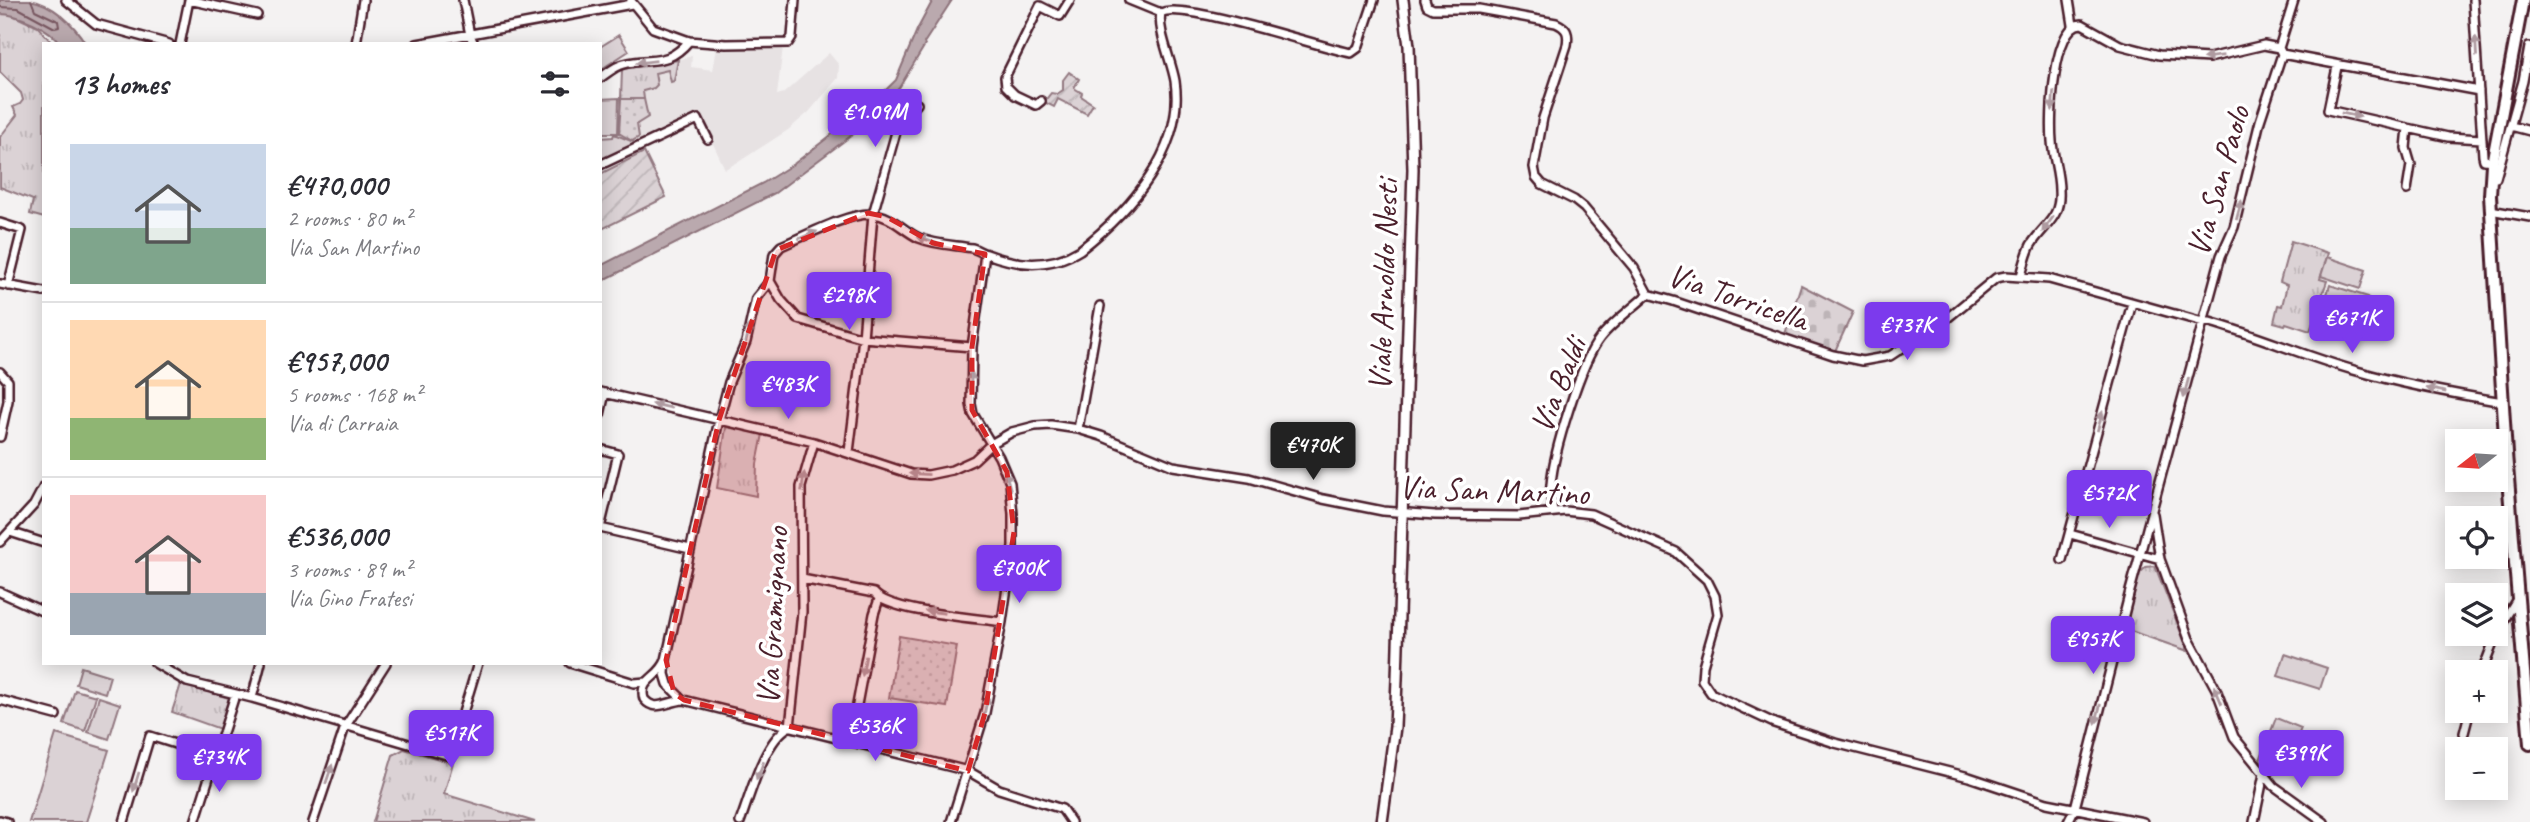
<!DOCTYPE html>
<meta charset="utf-8">
<style>
body{margin:0;font-family:Caveat,sans-serif;background:#f7f7f7;color:#2b2b33;height:100vh;display:flex;flex-direction:column;font-size:26px;white-space:nowrap}
*{box-sizing:border-box;margin:0}
p{font-size:23px;color:#7c7c81}
.icon{flex:none;width:38px;height:38px;fill:none;stroke:currentColor;stroke-width:2;stroke-linecap:round;stroke-linejoin:round}
.map{position:relative;flex:1;overflow:hidden}
.drawer{position:absolute;left:42px;top:42px;width:560px;height:623px;display:flex;flex-direction:column;background:#fff;border-radius:0px;box-shadow:0 4px 18px #0003}
.drawer>*{flex:none}
.needle{width:46px;rotate:253deg}
.buttons{position:absolute;left:2445px;top:429px;display:grid;gap:14px}
.buttons a{display:grid;place-items:center;width:63px;height:63px;border-radius:0px;background:#fff;box-shadow:0 4px 18px #0003;font-size:35px}
.price{position:absolute;translate:-50% -60px;padding:0 16px;border-radius:7px;background:#7c3aed;color:#fff;font-size:23px;line-height:46px;filter:drop-shadow(0 2px 4px #0008)}
.price::after{content:'';position:absolute;left:50%;top:42px;width:21px;height:16px;margin-left:-10px;background:inherit;clip-path:polygon(0 0,100% 0,50% 100%)}
.price.active{background:#222;color:#fff}
ul{padding:0;list-style:none}
li{display:flex;align-items:center;gap:21px;height:175px;padding:0 28px}
li+li{border-top:2px solid #e1e1e2}
li span{display:grid;place-items:center;flex:none;width:196px;height:140px;border-radius:0px;color:#555}
li>.icon{margin-inline-start:auto}
span .icon{width:84px;height:84px;fill:#fffc;stroke-width:1}
li b{font-size:30px}
h2{display:flex;justify-content:space-between;align-items:center;height:84px;padding:0 28px;font-size:30px}
.map>svg:first-child{display:block}
.built{fill:#e7e2e3}
.grass{fill:url(#grass-dots);stroke:#927880;stroke-width:2}
.cemetery{fill:url(#cemetery-stones);stroke:#927880;stroke-width:2}
.park{fill:url(#park-tufts);stroke:#927880;stroke-width:2}
.garden{fill:url(#garden-furrows);stroke:#927880;stroke-width:2}
.pitch{fill:#dbd2d5;stroke:#927880;stroke-width:2}
.water{fill:#baa9ae;stroke:#8d727a;stroke-width:2}
.lines{fill:none;stroke-linecap:round;stroke-linejoin:round}
.shore{stroke:#77565f;stroke-width:2}
.minor-casing{stroke:#4a1f2b;stroke-width:12}
.tertiary-casing{stroke:#4a1f2b;stroke-width:14}
.primary-casing{stroke:#4a1f2b;stroke-width:16}
.minor{stroke:#fff;stroke-width:7}
.tertiary{stroke:#fff;stroke-width:9}
.primary{stroke:#fff;stroke-width:10}
.oneway{fill:#ae9aa0}
.marked{fill:#d62828;fill-opacity:0.2;stroke:#d62828;stroke-width:5;stroke-dasharray:14 9;stroke-linejoin:round}
.labels{text-anchor:middle;dominant-baseline:central;stroke-width:7;stroke-linejoin:round;paint-order:stroke}
.street-label{font-size:33px;fill:#4a1f2b;stroke:#fff}
</style>
<div class="map">
<svg width="2530" height="822" viewBox="0 0 2530 822">
<defs>
<pattern id="grass-dots" width="8" height="8" patternUnits="userSpaceOnUse" patternTransform="scale(1.75)"><rect width="8" height="8" fill="#dbd2d5"/><path d="M2 2h.1M6 6h.1" fill="none" stroke="#bdb4b7" stroke-width="1.8" stroke-linecap="round"/></pattern>
<pattern id="cemetery-stones" width="16" height="16" patternUnits="userSpaceOnUse" patternTransform="scale(1.75)"><rect width="16" height="16" fill="#dbd2d5"/><path d="M2 7V4a2 2 0 0 1 4 0v3zM10 15v-3a2 2 0 0 1 4 0v3z" fill="#bdb4b7"/></pattern>
<pattern id="park-tufts" width="24" height="20" patternUnits="userSpaceOnUse" patternTransform="scale(1.75)"><rect width="24" height="20" fill="#dbd2d5"/><path d="M3 7l-1-3M5 7V3M7 7l1-3M15 17l-1-3M17 17v-4M19 17l1-3" fill="none" stroke="#bdb4b7"/></pattern>
<pattern id="garden-furrows" width="10" height="10" patternUnits="userSpaceOnUse" patternTransform="scale(1.75)"><rect width="10" height="10" fill="#dbd2d5"/><path d="M-1 1l2-2M0 10L10 0M9 11l2-2" fill="none" stroke="#bdb4b7"/></pattern>
</defs>
<rect width="100%" height="100%" fill="#f4f2f2"/>
<filter id="ink" filterUnits="userSpaceOnUse"><feTurbulence type="fractalNoise" baseFrequency=".0143" numOctaves="2"/><feDisplacementMap in="SourceGraphic" scale="14" xChannelSelector="R" yChannelSelector="G"/><feConvolveMatrix kernelMatrix="1 2 1 2 8 2 1 2 1" color-interpolation-filters="sRGB"/></filter>
<g filter="url(#ink)">
<path class="built" d="M 783,47 L 777,95 L 784,93 L 829,53 L 839,65 L 838,78 L 809,112 L 788,130 L 740,161 L 725,169 L 699,114 L 638,142 L 619,133 L 622,69 L 653,66 L 692,56 L 691,67 L 713,70 L 717,48 Z"/>
<path class="grass" d="M 621,99 L 644,99 L 648,117 L 637,124 L 639,137 L 632,141 L 619,133 Z
M 899,636 L 957,646 L 947,707 L 889,698 Z"/>
<path class="cemetery" d="M 1801,285 L 1853,312 L 1835,351 L 1785,334 Z"/>
<path class="park" d="M 8,13 L 38,27 L 53,44 L 44,44 L 44,218 L 30,214 L 33,200 L 0,187 L 0,137 L 17,115 L 13,107 L 20,104 L 23,100 L 21,93 L 0,72 L 0,14 Z
M 678,60 L 674,81 L 671,82 L 668,70 L 655,73 L 657,85 L 654,88 L 643,91 L 644,99 L 621,99 L 622,69 Z
M 614,134 L 636,143 L 600,163 L 600,138 L 613,137 Z
M 2291,241 L 2328,253 L 2320,279 L 2327,281 L 2310,331 L 2286,323 L 2285,325 L 2274,322 L 2278,305 L 2282,306 L 2287,285 L 2280,282 Z
M 726,427 L 763,434 L 757,464 L 756,496 L 717,488 Z
M 2155,566 L 2188,651 L 2125,629 L 2139,574 L 2146,567 Z
M 181,684 L 229,698 L 220,729 L 172,712 Z
M 404,749 L 453,763 L 444,794 L 535,822 L 373,822 L 393,755 Z"/>
<path class="garden" d="M 1069,72 L 1079,79 L 1074,88 L 1082,93 L 1081,96 L 1093,104 L 1087,114 L 1058,99 L 1054,107 L 1044,102 L 1051,93 L 1057,94 L 1063,90 L 1063,80 Z
M 644,152 L 666,197 L 600,230 L 600,174 Z"/>
<path class="pitch" d="M 619,35 L 629,51 L 600,70 L 600,47 Z
M 619,98 L 618,133 L 600,133 L 600,99 Z
M 2327,257 L 2366,270 L 2360,289 L 2321,276 Z
M 2330,285 L 2368,297 L 2356,335 L 2318,322 Z
M 2285,654 L 2327,668 L 2320,689 L 2278,676 Z
M 81,667 L 110,676 L 105,693 L 76,684 Z
M 75,690 L 96,696 L 85,731 L 64,724 Z
M 99,697 L 120,704 L 109,739 L 88,732 Z
M 2276,718 L 2301,728 L 2285,770 L 2260,760 Z
M 56,734 L 109,750 L 86,822 L 29,822 Z"/>
<path class="water" d="M 0,0 C 9,0 19,0 29,0 C 52,3 74,24 86,44 L 60,44 C 51,28 17,14 0,14 Z
M 933,0 L 952,0 L 924,43 L 925,45 L 899,88 L 856,132 L 775,193 L 600,282 L 600,266 L 763,183 L 795,163 L 848,122 L 854,121 L 896,80 L 917,30 Z"/>
<g class="lines">
<path class="shore" d="M 0,7 L 18,8 L 55,28 L 59,27 L 58,21 L 35,10 L 31,0"/>
<g class="minor-casing">
<path id="minor" d="M 66,0 L 96,24 L 169,44
M 189,0 L 257,15
M 463,0 L 470,35 L 474,44
M 1129,0 L 1161,13
M 1425,0 L 1427,6 L 1433,9 L 1479,9 L 1556,23 C 1567,28 1569,33 1567,45 L 1543,118 L 1534,167 L 1536,177 L 1542,184 L 1574,200 L 1584,208 L 1634,268 L 1648,294 L 1673,301 L 1833,355 L 1862,361 L 1890,356 L 1945,320 L 1996,278 L 2006,276 L 2049,279 L 2203,322 L 2210,322 C 2259,336 2307,357 2357,371 C 2405,385 2454,394 2503,402
M 2069,0 L 2073,25
M 2473,0 L 2483,156 L 2484,160 L 2493,161
M 631,1 L 653,28 L 689,41 L 726,44 L 788,43 L 792,37 L 795,0
M 1161,13 C 1181,0 1319,47 1351,53 L 1358,48 L 1374,0
M 180,44 L 189,0
M 356,44 L 363,0
M 417,44 L 632,4
M 2282,54 L 2479,91
M 2337,67 L 2328,110 L 2448,137 L 2482,139
M 600,78 C 608,73 615,66 624,64 C 653,57 667,67 689,41
M 1041,101 L 1036,105 L 1015,95 L 1006,86 L 1005,77 L 1040,6 L 1060,16 L 1070,0
M 2511,126 L 2530,131
M 600,165 L 698,119 L 708,139
M 2491,178 L 2496,178 L 2523,81 L 2529,47
M 2407,190 L 2411,165 L 2406,148 L 2408,128
M 2490,210 L 2530,217
M 0,223 L 22,230 L 8,286
M 2021,276 C 2024,265 2026,255 2031,245 C 2045,223 2061,219 2059,190 C 2059,173 2053,158 2052,141 C 2050,119 2052,24 2082,24 L 2120,45 L 2159,55 L 2209,58 L 2264,45 L 2279,48
M 770,281 L 774,254 L 781,246 C 803,237 850,212 872,214 C 892,215 902,230 919,238 C 936,245 954,245 972,248 C 977,249 981,253 987,254 C 1018,266 1051,268 1080,250 C 1130,211 1185,149 1175,81 C 1172,62 1157,30 1161,13
M 770,281 L 781,300 L 798,319 L 863,338 L 972,347
M 0,284 L 44,292
M 0,372 L 8,381 L 8,401 L 0,437
M 600,392 L 814,442 L 911,474 L 928,475 L 952,470 L 974,460 L 991,444 L 1012,432 L 1035,426 L 1051,425 L 1078,429 L 1101,436 L 1173,466 L 1249,478 L 1323,499 L 1383,511 L 1435,515 L 1519,516 L 1565,511 L 1591,514 L 1676,552 L 1707,580 L 1715,596 L 1718,614 L 1703,666 L 1702,680 L 1711,693 L 1723,699 L 1774,723 L 1835,743 L 1969,777 L 2047,803 L 2143,822
M 600,415 L 605,393
M 1078,429 L 1100,306
M 600,449 L 618,454 L 600,528
M 849,452 L 863,338 L 873,214 L 898,125 L 917,104
M 1553,512 C 1552,503 1550,494 1551,485 C 1553,453 1581,362 1600,338 C 1614,321 1633,308 1648,294
M 2153,514 L 2160,559 L 2189,639 L 2216,689 L 2234,737 L 2274,786 L 2324,822
M 600,528 L 690,549
M 10,532 L 44,543
M 2070,534 L 2160,559
M 0,542 L 34,505 L 44,486
M 2062,560 L 2132,303
M 802,579 L 874,593 C 889,612 976,618 1002,622
M 0,592 L 44,612
M 666,660 C 660,678 638,679 644,699 C 655,713 668,701 684,700 L 968,771 L 999,789 L 1062,809 L 1071,822
M 155,663 L 187,682 L 252,698 L 450,756 L 478,663
M 570,663 L 634,683 L 646,682
M 2482,672 L 2498,630 L 2517,599
M 668,684 L 665,674 L 666,660 L 719,420 L 729,382 L 746,342 L 756,298 L 770,281
M 670,687 L 683,700
M 252,698 L 261,663
M 0,700 L 56,715
M 790,727 L 802,612 L 801,487 L 814,442
M 2464,733 L 2470,710
M 850,742 L 874,614 L 879,599
M 0,820 L 7,822
M 124,822 L 150,736 L 216,757
M 195,822 L 235,695
M 313,822 L 345,727 L 386,663
M 740,822 C 750,796 764,740 789,727
M 951,822 L 985,713 L 1002,622 L 1013,546 L 1013,514 L 1010,483 L 999,457 L 973,414 L 971,404 L 972,347 L 985,254
M 2068,822 L 2075,808 L 2130,591 L 2221,256 L 2234,227 L 2260,121 L 2282,54 L 2279,48 L 2294,0
M 2254,822 L 2264,774"/>
</g>
<g class="tertiary-casing">
<path id="tertiary" d="M 1382,822 L 1395,727 L 1397,679 L 1413,169 L 1409,46 L 1403,0"/>
</g>
<g class="primary-casing">
<path id="primary" d="M 2523,0 L 2492,164 L 2490,195 L 2506,454 L 2530,744"/>
</g>
<use href="#minor" class="minor"/>
<use href="#tertiary" class="tertiary"/>
<use href="#primary" class="primary"/>
</g>
<defs><path id="oneway-solid" d="M-6-.8H1V-3.2L6.5 0L1 3.2V.8H-6Z" transform="scale(1.75)"/></defs>
<g class="oneway">
<use href="#oneway-solid" transform="translate(2476 46) rotate(-93)"/>
<use href="#oneway-solid" transform="translate(2213 57) rotate(173)"/>
<use href="#oneway-solid" transform="translate(646 62) rotate(173)"/>
<use href="#oneway-solid" transform="translate(2053 101) rotate(94)"/>
<use href="#oneway-solid" transform="translate(2351 115) rotate(12)"/>
<use href="#oneway-solid" transform="translate(2239 210) rotate(-75)"/>
<use href="#oneway-solid" transform="translate(2048 224) rotate(126)"/>
<use href="#oneway-solid" transform="translate(808 235) rotate(-22)"/>
<use href="#oneway-solid" transform="translate(927 240) rotate(-162)"/>
<use href="#oneway-solid" transform="translate(748 333) rotate(-77)"/>
<use href="#oneway-solid" transform="translate(971 381) rotate(-87)"/>
<use href="#oneway-solid" transform="translate(2186 388) rotate(105)"/>
<use href="#oneway-solid" transform="translate(2436 390) rotate(-168)"/>
<use href="#oneway-solid" transform="translate(662 406) rotate(-168)"/>
<use href="#oneway-solid" transform="translate(2100 421) rotate(-75)"/>
<use href="#oneway-solid" transform="translate(919 474) rotate(-177)"/>
<use href="#oneway-solid" transform="translate(1008 481) rotate(-106)"/>
<use href="#oneway-solid" transform="translate(803 482) rotate(-82)"/>
<use href="#oneway-solid" transform="translate(935 612) rotate(-172)"/>
<use href="#oneway-solid" transform="translate(864 666) rotate(100)"/>
<use href="#oneway-solid" transform="translate(2218 695) rotate(-113)"/>
<use href="#oneway-solid" transform="translate(986 706) rotate(-78)"/>
<use href="#oneway-solid" transform="translate(2098 714) rotate(104)"/>
<use href="#oneway-solid" transform="translate(760 771) rotate(111)"/>
<use href="#oneway-solid" transform="translate(329 774) rotate(-71)"/>
<use href="#oneway-solid" transform="translate(136 782) rotate(107)"/>
</g>
</g>
<path class="marked" d="M 868,213 L 887,217 L 933,243 L 985,254 L 972,347 L 972,410 L 1007,472 L 1014,532 L 985,713 L 968,771 L 684,700 L 674,693 L 666,660 L 719,420 L 776,250 Z"/>
<g class="labels">
<g class="street-label">
<text transform="translate(2218 181) rotate(-74)">Via San Paolo</text>
<text transform="translate(1383 285) rotate(-88)">Viale Arnoldo Nesti</text>
<text transform="translate(1738 297) rotate(19)">Via Torricella</text>
<text transform="translate(1558 385) rotate(-68)">Via Baldi</text>
<text transform="translate(1494 490) rotate(2)">Via San Martino</text>
<text transform="translate(772 616) rotate(-87)">Via Gramignano</text>
</g>
</g>
</svg>
<div class="buttons">
<a><svg class="needle" viewBox="-14 -14 28 28"><path d="M0-13l5 13h-10z" fill="#e53935"/><path d="M0 13l5-13h-10z" fill="#7c7c81"/></svg></a>
<a><svg class="icon" aria-label="locate" viewBox="0 0 24 24"><circle cx="12" cy="12" r="6"/><path d="M12 2v4M12 18v4M2 12h4M18 12h4"/></svg></a>
<a><svg class="icon" aria-label="layers" viewBox="0 0 24 24"><path d="M12 4l9 5-9 5-9-5zM3 14l9 5 9-5"/></svg></a>
<a>+</a>
<a>−</a>
</div>
<b class="price" style="left:875px;top:149px">€1.09M</b>
<b class="price" style="left:849px;top:332px">€298K</b>
<b class="price" style="left:2352px;top:355px">€671K</b>
<b class="price" style="left:1907px;top:362px">€737K</b>
<b class="price" style="left:788px;top:421px">€483K</b>
<b class="price active" style="left:1313px;top:482px">€470K</b>
<b class="price" style="left:2109px;top:530px">€572K</b>
<b class="price" style="left:1019px;top:605px">€700K</b>
<b class="price" style="left:2093px;top:676px">€957K</b>
<b class="price" style="left:875px;top:763px">€536K</b>
<b class="price" style="left:451px;top:770px">€517K</b>
<b class="price" style="left:2301px;top:790px">€399K</b>
<b class="price" style="left:219px;top:794px">€734K</b>
<section class="drawer">
<h2>13 homes<svg class="icon" aria-label="filters" viewBox="0 0 24 24"><path d="M4 7h16M4 17h16"/><circle cx="9" cy="7" r="2"/><circle cx="15" cy="17" r="2"/></svg></h2>
<ul>
<li><span style="background:linear-gradient(#c9d6e8 60%,#7fa58c 0)"><svg class="icon" aria-label="home" viewBox="0 0 24 24"><path d="M3 11l9-7 9 7M6 9v11h12V9"/></svg></span><div><b>€470,000</b><p>2 rooms · 80 m²</p><p>Via San Martino</p></div></li>
<li><span style="background:linear-gradient(#ffd9b3 70%,#8fb573 0)"><svg class="icon" aria-label="home" viewBox="0 0 24 24"><path d="M3 11l9-7 9 7M6 9v11h12V9"/></svg></span><div><b>€957,000</b><p>5 rooms · 168 m²</p><p>Via di Carraia</p></div></li>
<li><span style="background:linear-gradient(#f6c9c9 70%,#9aa5b1 0)"><svg class="icon" aria-label="home" viewBox="0 0 24 24"><path d="M3 11l9-7 9 7M6 9v11h12V9"/></svg></span><div><b>€536,000</b><p>3 rooms · 89 m²</p><p>Via Gino Fratesi</p></div></li>
</ul>
</section>
</div>
